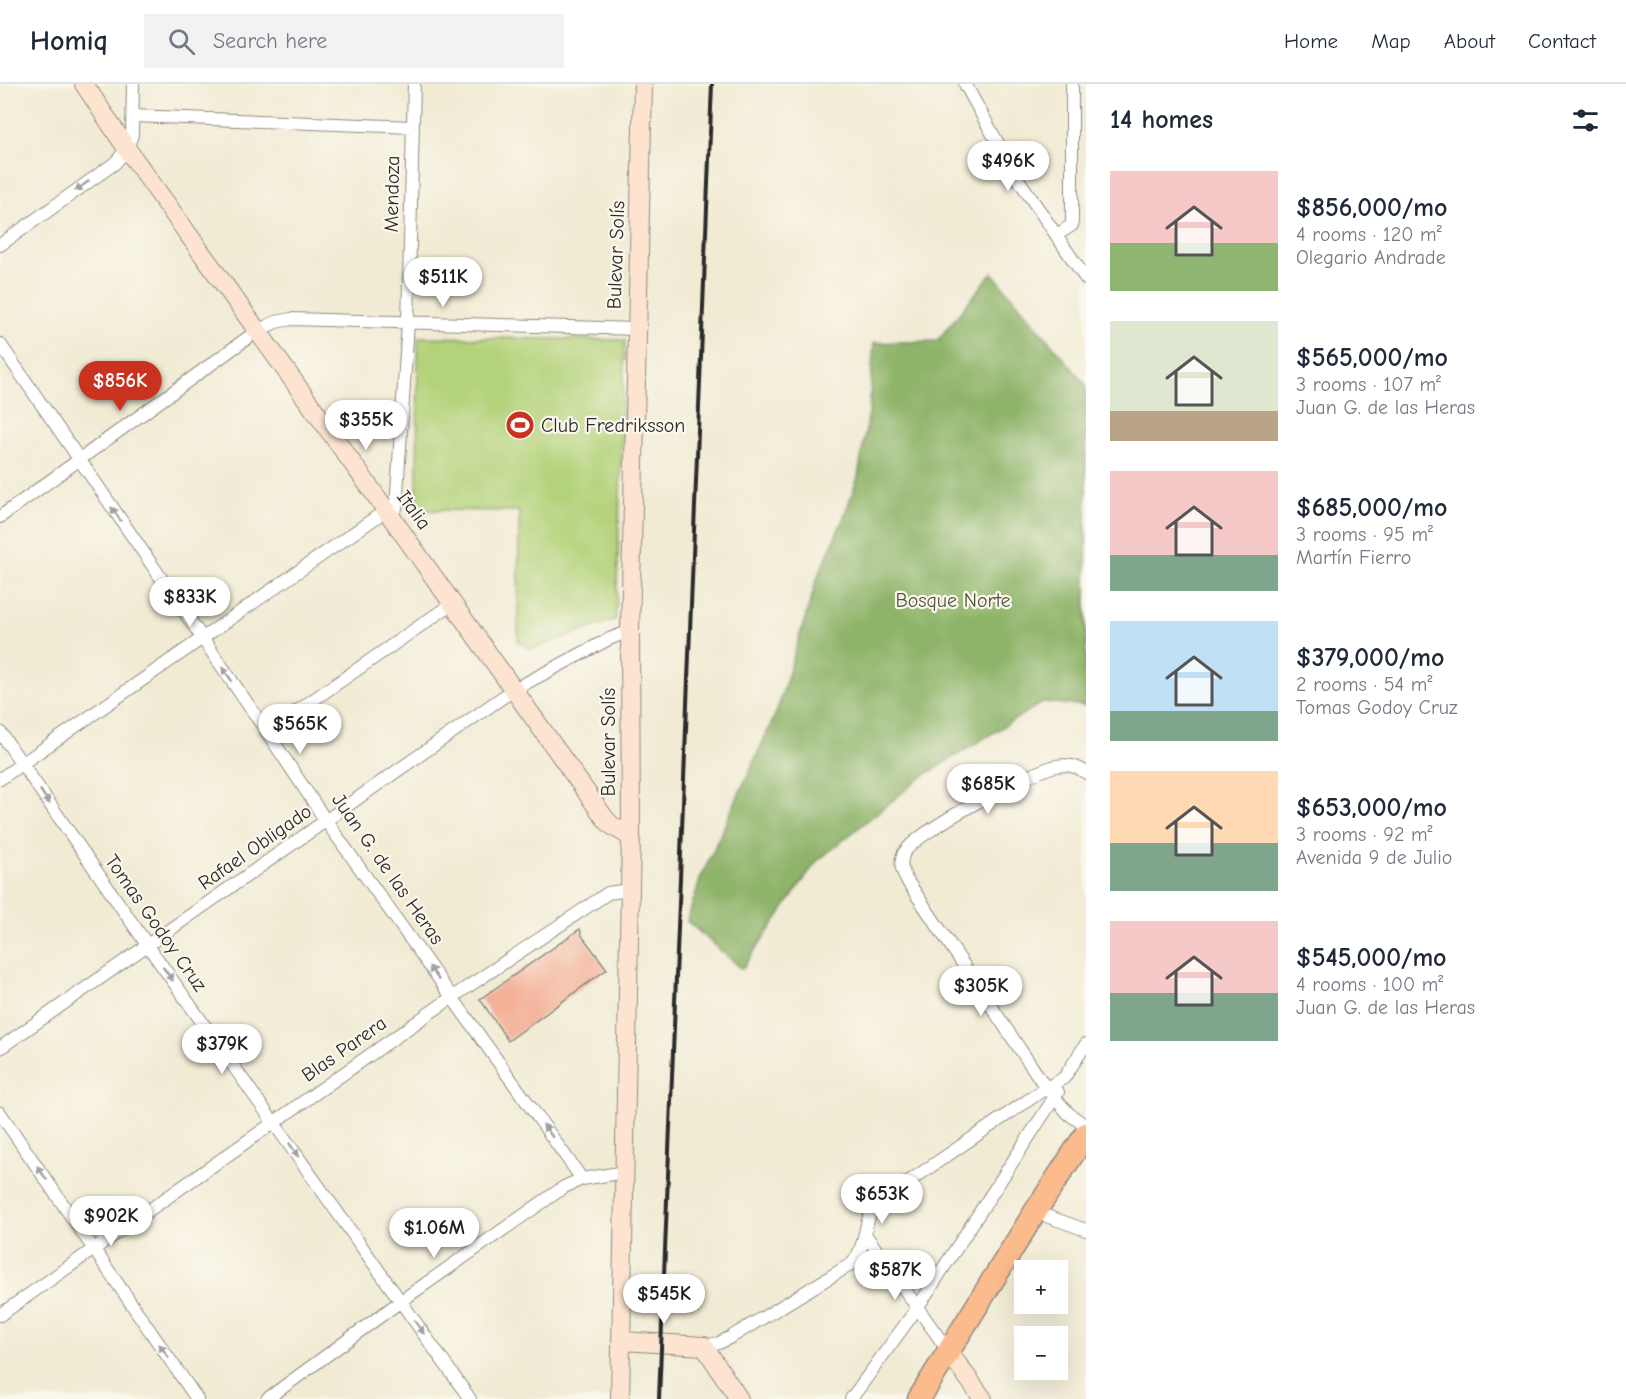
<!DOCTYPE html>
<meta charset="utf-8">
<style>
body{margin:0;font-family:"Comic Neue",sans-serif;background:#f2f2f3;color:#1f2937;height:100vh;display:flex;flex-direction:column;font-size:22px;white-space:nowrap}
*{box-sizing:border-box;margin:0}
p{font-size:20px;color:#747a83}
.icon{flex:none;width:33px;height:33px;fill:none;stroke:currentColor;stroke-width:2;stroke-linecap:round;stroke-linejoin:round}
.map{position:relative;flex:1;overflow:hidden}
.panel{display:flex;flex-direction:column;background:#fff;width:540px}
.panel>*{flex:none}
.buttons{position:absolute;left:1014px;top:1176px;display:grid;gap:12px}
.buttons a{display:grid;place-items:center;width:54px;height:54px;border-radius:0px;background:#fff;box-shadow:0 6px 24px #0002;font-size:30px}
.price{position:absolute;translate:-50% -51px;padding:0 14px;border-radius:21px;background:#fff;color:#222;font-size:20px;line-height:39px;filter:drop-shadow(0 2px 3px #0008)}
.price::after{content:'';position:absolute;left:50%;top:36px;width:18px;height:14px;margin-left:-9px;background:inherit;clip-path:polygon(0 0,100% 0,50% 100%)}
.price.selected{background:#c8321e;color:#fff}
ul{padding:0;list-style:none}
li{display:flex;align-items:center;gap:18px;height:150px;padding:0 24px}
li span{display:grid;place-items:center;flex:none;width:168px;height:120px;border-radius:0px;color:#555}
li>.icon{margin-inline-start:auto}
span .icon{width:72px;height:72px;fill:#fffc;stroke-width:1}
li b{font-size:26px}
h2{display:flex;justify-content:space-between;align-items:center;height:72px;padding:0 24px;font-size:26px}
header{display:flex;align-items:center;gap:36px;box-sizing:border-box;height:84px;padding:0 30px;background:#fff;border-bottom:2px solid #e0e1e3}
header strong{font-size:28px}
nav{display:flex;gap:33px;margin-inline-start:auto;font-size:21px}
.search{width:420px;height:54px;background:#f2f2f3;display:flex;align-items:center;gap:15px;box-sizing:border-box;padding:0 21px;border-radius:0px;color:#747a83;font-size:22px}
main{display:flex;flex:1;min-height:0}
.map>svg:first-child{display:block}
.green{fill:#b3d279;stroke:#6f7e52;stroke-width:1.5}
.forest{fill:#8eb469;stroke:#5c704a;stroke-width:1.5}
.building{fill:#f3b198}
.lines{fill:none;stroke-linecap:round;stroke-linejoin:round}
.street-casing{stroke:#8e8b80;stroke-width:14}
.secondary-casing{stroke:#8e8b80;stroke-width:20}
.highway-casing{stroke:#8e8b80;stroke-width:25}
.street{stroke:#fff;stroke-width:12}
.secondary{stroke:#fde4d1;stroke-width:18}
.highway{stroke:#fbbb8c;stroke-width:22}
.rail{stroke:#2b2b2b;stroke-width:4}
.oneway{fill:#a0a0a0}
.labels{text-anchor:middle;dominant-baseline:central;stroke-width:4.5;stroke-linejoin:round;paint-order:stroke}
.street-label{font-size:20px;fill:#2b2b2b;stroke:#fbf7ec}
.poi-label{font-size:20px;fill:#2b2b2b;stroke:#fbf7ec;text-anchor:start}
.park-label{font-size:20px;fill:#4d553e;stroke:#fbf7ec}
</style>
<header>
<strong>Homiq</strong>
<div class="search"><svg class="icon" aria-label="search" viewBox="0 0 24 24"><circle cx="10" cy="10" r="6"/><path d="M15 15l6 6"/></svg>Search here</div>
<nav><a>Home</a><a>Map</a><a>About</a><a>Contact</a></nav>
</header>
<main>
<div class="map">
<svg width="1086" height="1315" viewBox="0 0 1086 1315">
<rect width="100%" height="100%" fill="#fbf7ec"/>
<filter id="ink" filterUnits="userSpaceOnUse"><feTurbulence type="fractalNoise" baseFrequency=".0167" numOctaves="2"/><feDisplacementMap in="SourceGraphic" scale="12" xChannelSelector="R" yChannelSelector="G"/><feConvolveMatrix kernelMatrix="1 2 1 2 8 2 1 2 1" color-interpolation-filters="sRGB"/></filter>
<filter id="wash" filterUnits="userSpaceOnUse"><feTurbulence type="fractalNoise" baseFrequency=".008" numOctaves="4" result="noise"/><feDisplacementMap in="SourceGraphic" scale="24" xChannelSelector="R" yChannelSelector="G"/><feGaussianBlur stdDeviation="1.35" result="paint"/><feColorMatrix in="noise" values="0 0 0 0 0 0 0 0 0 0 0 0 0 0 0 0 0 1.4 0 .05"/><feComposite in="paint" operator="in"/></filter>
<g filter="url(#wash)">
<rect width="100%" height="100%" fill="#f1ebd4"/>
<path class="green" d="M 418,253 L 625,256 L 616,535 L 532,565 L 518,558 L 519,427 L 417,426 Z"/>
<path class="forest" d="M 992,189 L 1086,301 L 1086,622 L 1043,618 L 923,692 L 816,778 L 742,885 L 687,837 L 701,793 L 777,627 L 817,495 L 844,433 L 858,393 L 869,328 L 874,259 L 937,257 Z"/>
<g id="blocks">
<path class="building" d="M 580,845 L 582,852 L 607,885 L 508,957 L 480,915 Z"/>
</g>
</g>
<g filter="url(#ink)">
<use href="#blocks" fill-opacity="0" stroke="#8e8b80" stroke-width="1.5"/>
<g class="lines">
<g class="street-casing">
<path id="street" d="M 965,0 L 1016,92 L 1086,195
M 133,32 L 413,43
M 1057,151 L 1072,141 L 1072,0
M 0,161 L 115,79 L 127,65 L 132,51 L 133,0
M 0,260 L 267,648 L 326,737 L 582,1095
M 396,424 L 408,238 L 414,0
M 0,433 L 257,247 L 276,238 L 291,235 L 637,245
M 0,648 L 148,862 L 470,1315
M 267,648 L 453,519
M 1086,689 C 1078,682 1066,680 1056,682 C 1029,688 917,747 904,769 C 899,778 902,786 906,795 L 1046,1004 L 1069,1030 L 1086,1042
M 0,695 L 398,418
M 0,964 L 513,606 L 609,555 L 630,547
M 0,1029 L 197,1315
M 1035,1128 L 1086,1146
M 865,1150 L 949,1268
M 0,1231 L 451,914 L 608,809 L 629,806
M 704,1262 L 719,1259 L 731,1253 L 853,1179 C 866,1161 864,1141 873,1122 L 1046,1004 L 1064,994 L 1086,960
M 267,1315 L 401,1217 L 564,1103 L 582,1095 L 625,1088
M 851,1315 L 918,1223 L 1058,1008"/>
</g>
<g class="secondary-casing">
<path id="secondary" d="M 84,0 L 127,65 L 394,437 L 604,733 L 611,741 L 631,753
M 622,1257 L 704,1262 L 739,1315
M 949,1268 L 983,1315
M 620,1315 L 631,753 L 630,547 L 643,0"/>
</g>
<g class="highway-casing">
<path id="highway" d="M 919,1315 L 1035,1128 L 1086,1050"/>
</g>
<use href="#street" class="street"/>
<use href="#secondary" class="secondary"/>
<use href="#highway" class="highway"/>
<path class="rail" d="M 659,1315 L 712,0"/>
</g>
<defs><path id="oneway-solid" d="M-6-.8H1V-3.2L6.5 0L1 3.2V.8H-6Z" transform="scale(1.5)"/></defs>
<g class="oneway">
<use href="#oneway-solid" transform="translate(82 102) rotate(145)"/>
<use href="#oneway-solid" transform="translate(116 430) rotate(-125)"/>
<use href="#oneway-solid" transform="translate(227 590) rotate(-125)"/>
<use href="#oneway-solid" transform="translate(45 713) rotate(56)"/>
<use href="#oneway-solid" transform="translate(434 889) rotate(-125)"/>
<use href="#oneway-solid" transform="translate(168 890) rotate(54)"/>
<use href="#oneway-solid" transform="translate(548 1047) rotate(-126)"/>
<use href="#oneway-solid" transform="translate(294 1066) rotate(55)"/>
<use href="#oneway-solid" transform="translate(42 1089) rotate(-125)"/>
<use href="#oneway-solid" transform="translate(419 1243) rotate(54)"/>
<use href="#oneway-solid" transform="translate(164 1267) rotate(-124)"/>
</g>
</g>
<defs>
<g id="stadium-disc" transform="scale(1.5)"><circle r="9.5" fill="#c8321e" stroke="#fbf7ec"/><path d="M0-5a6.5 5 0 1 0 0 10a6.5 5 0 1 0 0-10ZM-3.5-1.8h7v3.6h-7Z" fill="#fff"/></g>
</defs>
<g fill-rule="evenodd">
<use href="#stadium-disc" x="520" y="341"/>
</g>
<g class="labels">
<g class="street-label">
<text transform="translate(392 110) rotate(-89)">Mendoza</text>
<text transform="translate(616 171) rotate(-88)">Bulevar Solís</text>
<text transform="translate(414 426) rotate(54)">Italia</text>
<text transform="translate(608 658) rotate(-90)">Bulevar Solís</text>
<text transform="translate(255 763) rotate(-35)">Rafael Obligado</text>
<text transform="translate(388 785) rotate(55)">Juan G. de las Heras</text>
<text transform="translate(156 839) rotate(55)">Tomas Godoy Cruz</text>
<text transform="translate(344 965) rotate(-35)">Blas Parera</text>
</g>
<g class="poi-label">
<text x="541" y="341">Club Fredriksson</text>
</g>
<g class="park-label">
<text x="953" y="516">Bosque Norte</text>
</g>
</g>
</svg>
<div class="buttons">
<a>+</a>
<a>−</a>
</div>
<b class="price" style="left:1008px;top:108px">$496K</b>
<b class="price" style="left:443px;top:224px">$511K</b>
<b class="price selected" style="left:120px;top:328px">$856K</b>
<b class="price" style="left:366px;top:367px">$355K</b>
<b class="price" style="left:190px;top:544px">$833K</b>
<b class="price" style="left:300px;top:671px">$565K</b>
<b class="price" style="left:988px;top:731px">$685K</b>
<b class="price" style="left:981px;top:933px">$305K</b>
<b class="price" style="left:222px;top:991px">$379K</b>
<b class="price" style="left:882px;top:1141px">$653K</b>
<b class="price" style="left:111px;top:1163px">$902K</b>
<b class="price" style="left:434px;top:1175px">$1.06M</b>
<b class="price" style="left:895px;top:1217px">$587K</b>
<b class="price" style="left:664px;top:1241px">$545K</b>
</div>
<section class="panel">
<h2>14 homes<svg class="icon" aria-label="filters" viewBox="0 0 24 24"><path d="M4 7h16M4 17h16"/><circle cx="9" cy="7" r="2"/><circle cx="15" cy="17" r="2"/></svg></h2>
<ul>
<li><span style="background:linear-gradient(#f6c9c9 60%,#8fb573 0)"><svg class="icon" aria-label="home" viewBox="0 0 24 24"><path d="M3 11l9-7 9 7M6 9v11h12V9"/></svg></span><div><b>$856,000/mo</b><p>4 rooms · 120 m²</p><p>Olegario Andrade</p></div></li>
<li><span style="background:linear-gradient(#dfe7d0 75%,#b9a48a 0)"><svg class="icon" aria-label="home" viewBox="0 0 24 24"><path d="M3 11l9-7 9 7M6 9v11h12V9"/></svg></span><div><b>$565,000/mo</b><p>3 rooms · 107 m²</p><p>Juan G. de las Heras</p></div></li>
<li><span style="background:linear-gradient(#f6c9c9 70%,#7fa58c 0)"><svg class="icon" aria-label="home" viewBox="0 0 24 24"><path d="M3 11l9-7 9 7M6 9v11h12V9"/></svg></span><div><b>$685,000/mo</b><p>3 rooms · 95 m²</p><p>Martín Fierro</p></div></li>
<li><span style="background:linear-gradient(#bfe0f5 75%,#7fa58c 0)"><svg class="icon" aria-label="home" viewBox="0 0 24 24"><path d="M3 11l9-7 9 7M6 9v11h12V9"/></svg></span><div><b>$379,000/mo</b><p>2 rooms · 54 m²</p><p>Tomas Godoy Cruz</p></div></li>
<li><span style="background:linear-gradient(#ffd9b3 60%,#7fa58c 0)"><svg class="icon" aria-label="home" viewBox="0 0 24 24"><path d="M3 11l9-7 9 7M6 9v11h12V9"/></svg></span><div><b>$653,000/mo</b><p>3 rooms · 92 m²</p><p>Avenida 9 de Julio</p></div></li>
<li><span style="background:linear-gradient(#f6c9c9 60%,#7fa58c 0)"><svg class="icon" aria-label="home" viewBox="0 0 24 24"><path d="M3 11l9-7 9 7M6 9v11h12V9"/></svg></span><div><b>$545,000/mo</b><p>4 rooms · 100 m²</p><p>Juan G. de las Heras</p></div></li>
</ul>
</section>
</main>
